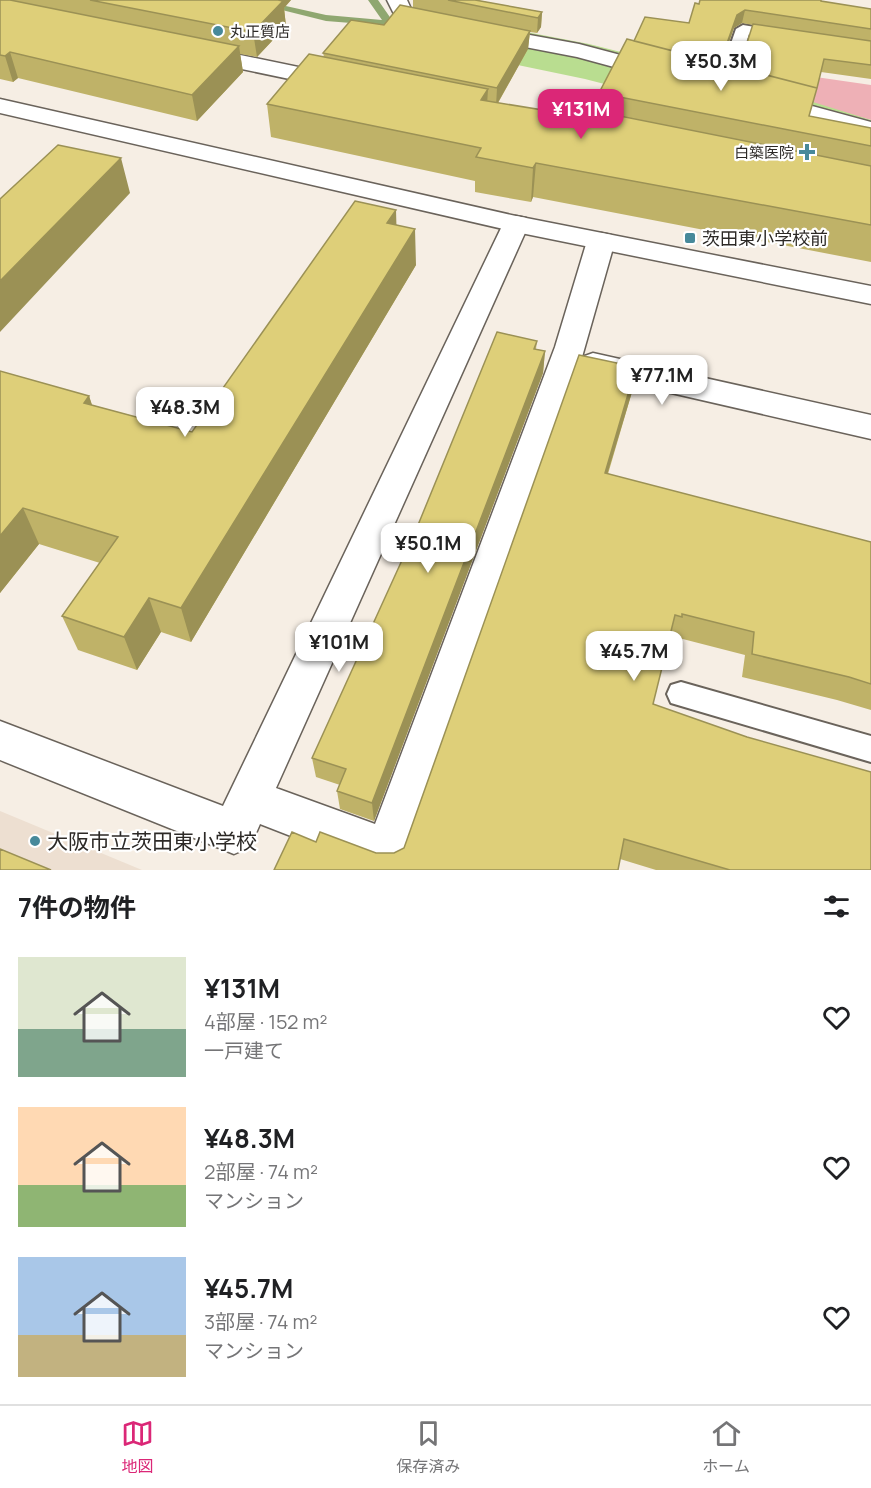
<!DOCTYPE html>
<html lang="ja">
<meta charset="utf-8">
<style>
body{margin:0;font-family:Manrope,"Noto Sans JP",sans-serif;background:#f6f6f6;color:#202124;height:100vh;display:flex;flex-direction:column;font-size:22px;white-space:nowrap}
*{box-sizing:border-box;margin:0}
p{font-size:20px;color:#757577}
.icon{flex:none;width:33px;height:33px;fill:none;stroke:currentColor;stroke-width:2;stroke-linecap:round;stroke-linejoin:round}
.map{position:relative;height:870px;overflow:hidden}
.drawer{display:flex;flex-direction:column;background:#fff;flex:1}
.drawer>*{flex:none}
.price{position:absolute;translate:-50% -51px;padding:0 14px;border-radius:12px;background:#fff;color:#222;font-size:20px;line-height:39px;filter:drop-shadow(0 2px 3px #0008)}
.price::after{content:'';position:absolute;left:50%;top:36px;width:18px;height:14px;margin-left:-9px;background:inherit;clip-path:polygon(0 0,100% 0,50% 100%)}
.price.on{background:#db2777;color:#fff}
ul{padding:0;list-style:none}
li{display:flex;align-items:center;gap:18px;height:150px;padding:0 18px}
li span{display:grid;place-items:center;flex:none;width:168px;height:120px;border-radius:0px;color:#555}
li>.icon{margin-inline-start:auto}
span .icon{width:72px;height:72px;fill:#fffc;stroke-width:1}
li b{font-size:26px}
h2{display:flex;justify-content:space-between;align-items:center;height:72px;padding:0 18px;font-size:26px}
.dock{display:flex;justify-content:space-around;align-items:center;height:84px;border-top:2px solid #e0e0e0;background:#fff;font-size:16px;color:#757577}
.dock a{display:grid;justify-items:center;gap:3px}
.dock .on{color:#db2777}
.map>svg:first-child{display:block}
.built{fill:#eddfd1}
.green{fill:#eeb0b6}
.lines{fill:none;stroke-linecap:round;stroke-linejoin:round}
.stream{fill:#8fa770;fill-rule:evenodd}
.river{fill:#b9dd90;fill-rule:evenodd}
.lane-casing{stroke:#6a635b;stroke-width:4}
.street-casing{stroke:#6a635b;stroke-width:3}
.secondary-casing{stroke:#6a635b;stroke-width:3}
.lane{fill:#fff;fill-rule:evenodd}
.street{fill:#fff;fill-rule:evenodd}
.secondary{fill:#fff;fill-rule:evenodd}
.wall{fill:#bfb268;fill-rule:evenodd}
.shaded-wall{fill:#9b9155}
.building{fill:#decf79;stroke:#9b9155;stroke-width:1.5}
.poi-dot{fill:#47899a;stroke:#fff;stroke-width:2}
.labels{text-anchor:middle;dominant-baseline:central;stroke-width:4.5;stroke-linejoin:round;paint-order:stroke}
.far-poi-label{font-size:15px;fill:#2c2926;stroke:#fff;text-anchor:start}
.poi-label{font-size:18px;fill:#2c2926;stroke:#fff;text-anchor:start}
.near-poi-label{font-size:21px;fill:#2c2926;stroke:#fff;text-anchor:start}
</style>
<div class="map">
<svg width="871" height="870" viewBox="0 0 871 870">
<rect width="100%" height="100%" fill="#f6eee4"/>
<path class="built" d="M 0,811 L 142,870 L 0,870 Z"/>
<path class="green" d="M 747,67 L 871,85 L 871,120 L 744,88 Z"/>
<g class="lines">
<path class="stream" d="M 242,0 L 259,0 L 326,15 L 382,20 L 368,0 L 378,0 L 394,23 L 389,26 L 326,21 Z"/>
<path class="river" d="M 411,10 L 589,44 L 784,93 L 871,120 L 871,160 L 740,119 L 585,79 L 391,39 L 383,27 L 391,15 Z"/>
<g class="lane-casing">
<path id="lane" d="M 743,25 L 780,31 L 787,35 L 780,39 L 749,34 L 731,89 L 723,94 L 717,92 L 715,89 L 736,29 Z
M 681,682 L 871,736 L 871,762 L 671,703 L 667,694 L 671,685 Z"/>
</g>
<g class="street-casing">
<path id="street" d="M 387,0 L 407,0 L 412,11 L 446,18 L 449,23 L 446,28 L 438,29 L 397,20 Z
M 486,27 L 579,44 L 666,67 L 669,72 L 666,77 L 658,79 L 577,57 L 478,38 L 475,33 L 478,28 Z
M 197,46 L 337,75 L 345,77 L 348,82 L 345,87 L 337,89 L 189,58 L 186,53 L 189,48 Z
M 768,94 L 871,122 L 871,136 L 760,106 L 756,101 L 760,96 Z
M 516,216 L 526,218 L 529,224 L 276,788 L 375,824 L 555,347 L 587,241 L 591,235 L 601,233 L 611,235 L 615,241 L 582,357 L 593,353 L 871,415 L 871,439 L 593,375 L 582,372 L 579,366 L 409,851 L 403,867 L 395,870 L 378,870 L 260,824 L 250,847 L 234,854 L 0,760 L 0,721 L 223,806 L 503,224 L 506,218 Z"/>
</g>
<g class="secondary-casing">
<path id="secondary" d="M 0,99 L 516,216 L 871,286 L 871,304 L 516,232 L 0,113 Z"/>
</g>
<use href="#lane" class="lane"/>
<use href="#street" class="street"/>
<use href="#secondary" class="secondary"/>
</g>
<path class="wall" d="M 0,0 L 291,0 L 284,8 L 286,26 L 257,57 L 240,54 L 243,72 L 197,121 L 18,78 L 13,82 L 0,79 Z
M 413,0 L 476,0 L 542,12 L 541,27 L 537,33 L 530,32 L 528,49 L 498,103 L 586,117 L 597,111 L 599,93 L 634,41 L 689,23 L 699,4 L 821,1 L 871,9 L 871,79 L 821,72 L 809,116 L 871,128 L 871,262 L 533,197 L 531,202 L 475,192 L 475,181 L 271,137 L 267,104 L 324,57 L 323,53 L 384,25 L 413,8 ZM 742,23 L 753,25 L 739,68 L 722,63 L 734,28 Z
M 396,210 L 396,225 L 416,265 L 191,642 L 161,632 L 137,670 L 78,650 L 62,616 L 100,563 L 39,544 L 0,593 L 0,371 L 89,396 L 92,405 L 192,432 Z
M 537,341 L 536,349 L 545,351 L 543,373 L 374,821 L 340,809 L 337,791 L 340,785 L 316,777 L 312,758 Z
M 636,367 L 632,392 L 608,474 L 871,542 L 871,710 L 837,700 L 742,677 L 745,655 L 675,637 L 675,640 L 669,638 L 653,704 L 871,870 L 656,870 L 620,859 L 274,870 L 316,842 L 376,853 L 394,853 L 404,848 Z"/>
<path class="shaded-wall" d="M 267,0 L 291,0 L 284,8 L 286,26 L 257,57 L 253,32 Z
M 745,10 L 742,23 L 734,28 L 716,78 L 719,65 L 737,15 Z
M 542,12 L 541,27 L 537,33 L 538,18 Z
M 530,31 L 528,49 L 496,106 L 497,88 Z
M 239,46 L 243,72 L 197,121 L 192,95 Z
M 10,52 L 18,78 L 13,82 L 5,56 Z
M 488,89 L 486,123 L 481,100 Z
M 121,158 L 130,193 L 0,332 L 0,281 Z
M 536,163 L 533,197 L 531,202 L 533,168 Z
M 396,210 L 397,245 L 387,223 Z
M 415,229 L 416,265 L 191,642 L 181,608 Z
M 545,351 L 543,373 L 374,821 L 372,803 Z
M 636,367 L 632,392 L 600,498 L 605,473 Z
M 89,396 L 101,432 L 84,403 Z
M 23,508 L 39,544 L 0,593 L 0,536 Z
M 149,598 L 161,632 L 137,670 L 124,637 Z"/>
<path class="building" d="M 0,0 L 10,0 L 239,46 L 192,95 L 10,52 L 5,56 L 0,55 Z
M 90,0 L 278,0 L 283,1 L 253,32 Z
M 448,0 L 475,0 L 542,12 L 538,18 Z
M 700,0 L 821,0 L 821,1 L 871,9 L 871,29 L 745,10 L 737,15 L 720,63 L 634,41 L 645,17 L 689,23 L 695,3 L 699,4 Z
M 400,5 L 530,31 L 497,88 L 323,53 L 351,20 L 384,25 Z
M 753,24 L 871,41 L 871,65 L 824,59 L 817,88 L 739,68 Z
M 627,39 L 817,88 L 809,116 L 871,128 L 871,146 L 599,93 Z
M 309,54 L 488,89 L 481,100 L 586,117 L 590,110 L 871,166 L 871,225 L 536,163 L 533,168 L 476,157 L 481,148 L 267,104 Z
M 58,145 L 121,158 L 0,281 L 0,199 Z
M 355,201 L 396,210 L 387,223 L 415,229 L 181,608 L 149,598 L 124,637 L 62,616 L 118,537 L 23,508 L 0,536 L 0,371 L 89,396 L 84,403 L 192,432 Z
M 497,332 L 537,341 L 534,349 L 545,351 L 372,803 L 337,791 L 346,769 L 312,758 L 418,525 Z
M 579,355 L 636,367 L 605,473 L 871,542 L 871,684 L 849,677 L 752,654 L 754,632 L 682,614 L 682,617 L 675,615 L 653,704 L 747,737 L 871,772 L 871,870 L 730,870 L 624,839 L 618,870 L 274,870 L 292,832 L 316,842 L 320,832 L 376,853 L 394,853 L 404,848 Z
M 0,849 L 51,870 L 0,870 Z"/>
<g class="poi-dot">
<circle cx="218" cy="31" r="6"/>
<path d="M804 143h6v6h6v6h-6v6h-6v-6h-6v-6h6z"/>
<rect x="684" y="232" width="12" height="12" rx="3"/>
<circle cx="35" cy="841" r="6"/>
</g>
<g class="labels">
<g class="far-poi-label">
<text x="230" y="31">丸正質店</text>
<text x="794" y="152" text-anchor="end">白築医院</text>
</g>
<g class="poi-label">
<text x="702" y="238">茨田東小学校前</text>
</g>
<g class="near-poi-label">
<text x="47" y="841">大阪市立茨田東小学校</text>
</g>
</g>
</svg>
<b class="price" style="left:721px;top:92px">¥50.3M</b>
<b class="price on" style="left:581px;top:140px">¥131M</b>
<b class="price" style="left:662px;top:406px">¥77.1M</b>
<b class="price" style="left:185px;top:438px">¥48.3M</b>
<b class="price" style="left:428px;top:574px">¥50.1M</b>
<b class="price" style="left:339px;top:673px">¥101M</b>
<b class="price" style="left:634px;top:682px">¥45.7M</b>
</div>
<section class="drawer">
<h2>7件の物件<svg class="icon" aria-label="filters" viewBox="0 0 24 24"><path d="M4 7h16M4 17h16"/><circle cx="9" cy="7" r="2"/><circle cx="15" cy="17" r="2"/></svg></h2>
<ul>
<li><span style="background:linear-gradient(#dfe7d0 60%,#7fa58c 0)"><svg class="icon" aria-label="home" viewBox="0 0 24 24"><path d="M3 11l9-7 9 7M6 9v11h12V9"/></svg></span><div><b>¥131M</b><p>4部屋 · 152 m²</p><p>一戸建て</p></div><svg class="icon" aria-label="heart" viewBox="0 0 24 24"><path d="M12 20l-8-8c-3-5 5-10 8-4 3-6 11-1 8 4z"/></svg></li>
<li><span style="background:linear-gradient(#ffd9b3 65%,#8fb573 0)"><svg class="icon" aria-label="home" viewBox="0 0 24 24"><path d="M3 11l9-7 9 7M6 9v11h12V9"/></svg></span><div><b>¥48.3M</b><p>2部屋 · 74 m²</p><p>マンション</p></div><svg class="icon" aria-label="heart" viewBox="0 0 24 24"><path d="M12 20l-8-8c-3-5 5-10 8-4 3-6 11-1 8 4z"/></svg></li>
<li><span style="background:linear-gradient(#a9c7e8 65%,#c2b280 0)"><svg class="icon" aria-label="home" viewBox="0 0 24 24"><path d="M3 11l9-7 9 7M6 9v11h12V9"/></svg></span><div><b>¥45.7M</b><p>3部屋 · 74 m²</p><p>マンション</p></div><svg class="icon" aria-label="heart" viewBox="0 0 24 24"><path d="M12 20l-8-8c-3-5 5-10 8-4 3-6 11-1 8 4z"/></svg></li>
</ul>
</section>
<nav class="dock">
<a class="on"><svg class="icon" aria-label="map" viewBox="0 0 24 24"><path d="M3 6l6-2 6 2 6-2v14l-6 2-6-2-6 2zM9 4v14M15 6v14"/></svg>地図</a>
<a><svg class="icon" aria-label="saved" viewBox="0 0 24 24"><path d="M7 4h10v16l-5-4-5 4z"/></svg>保存済み</a>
<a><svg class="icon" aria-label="home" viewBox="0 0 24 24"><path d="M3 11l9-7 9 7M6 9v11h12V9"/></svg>ホーム</a>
</nav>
